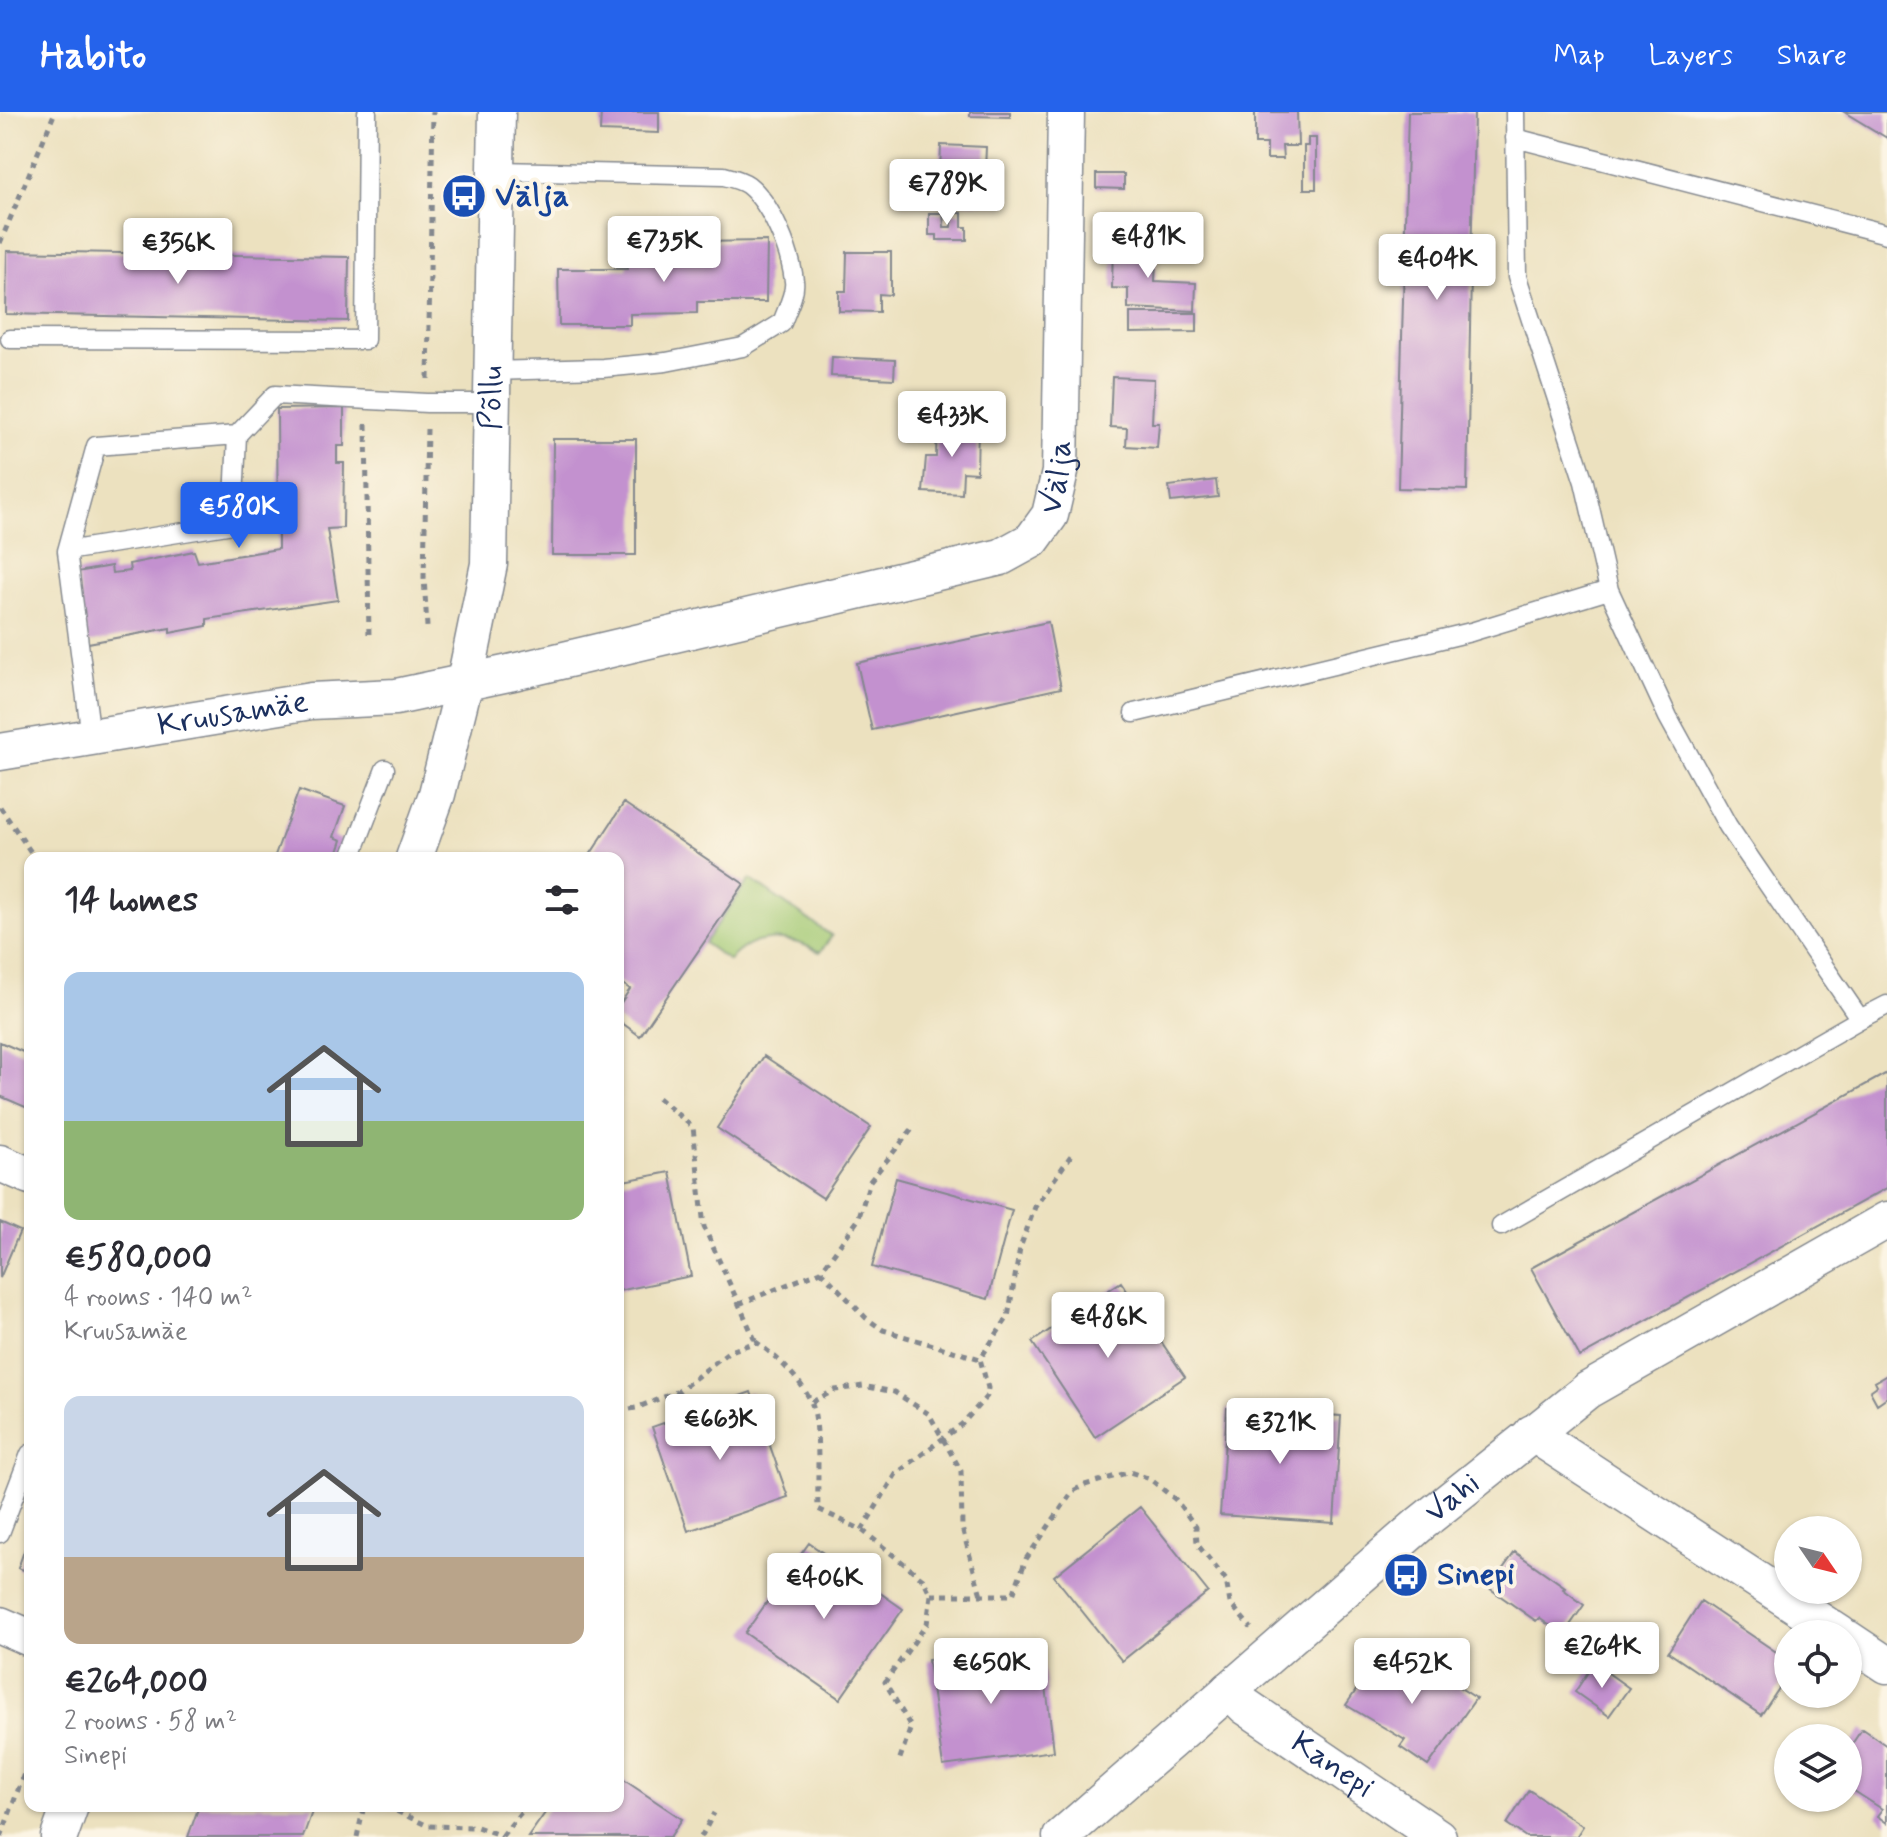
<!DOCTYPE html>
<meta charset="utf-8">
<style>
body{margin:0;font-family:Mynerve,sans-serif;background:#f2f2f3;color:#2b2b33;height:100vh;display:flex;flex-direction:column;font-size:30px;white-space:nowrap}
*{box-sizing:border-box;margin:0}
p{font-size:26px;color:#7c7c81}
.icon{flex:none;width:44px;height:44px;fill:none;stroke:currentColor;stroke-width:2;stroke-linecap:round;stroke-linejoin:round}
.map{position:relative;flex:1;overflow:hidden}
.drawer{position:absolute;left:24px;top:740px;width:600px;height:960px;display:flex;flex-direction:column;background:#fff;border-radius:16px;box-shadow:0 2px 6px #0004}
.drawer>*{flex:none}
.needle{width:52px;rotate:125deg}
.fabs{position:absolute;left:1774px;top:1404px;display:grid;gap:16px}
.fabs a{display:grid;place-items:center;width:88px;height:88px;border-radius:50%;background:#fff;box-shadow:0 2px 6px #0004;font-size:40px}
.price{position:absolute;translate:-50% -68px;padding:0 18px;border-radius:8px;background:#fff;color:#222;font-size:26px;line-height:52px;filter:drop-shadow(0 2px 4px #0008)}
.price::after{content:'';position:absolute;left:50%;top:48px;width:24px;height:18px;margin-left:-12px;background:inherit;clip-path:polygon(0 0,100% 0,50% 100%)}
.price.on{background:#2563eb;color:#fff}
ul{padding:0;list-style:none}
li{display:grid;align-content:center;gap:16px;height:424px;padding:0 40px}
li span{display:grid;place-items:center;height:248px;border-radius:16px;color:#555}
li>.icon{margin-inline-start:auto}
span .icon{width:144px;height:144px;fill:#fffc;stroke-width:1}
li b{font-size:34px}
h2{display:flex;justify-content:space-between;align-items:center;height:96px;padding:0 40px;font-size:34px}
header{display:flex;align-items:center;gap:48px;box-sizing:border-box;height:112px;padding:0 40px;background:#2563eb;color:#fff}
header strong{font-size:38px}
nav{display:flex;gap:44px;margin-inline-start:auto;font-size:28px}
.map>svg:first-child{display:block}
.green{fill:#a3c973;stroke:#5f7c68;stroke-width:2}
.building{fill:#c391cf}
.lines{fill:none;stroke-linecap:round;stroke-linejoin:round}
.service-casing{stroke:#84888e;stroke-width:21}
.minor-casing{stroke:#84888e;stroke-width:39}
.path{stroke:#84888e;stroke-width:5;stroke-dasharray:6 6;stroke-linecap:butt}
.service{stroke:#fff;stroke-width:18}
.minor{stroke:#fff;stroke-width:36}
.labels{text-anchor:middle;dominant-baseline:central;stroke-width:8;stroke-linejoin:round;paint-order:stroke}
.transit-label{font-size:32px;font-weight:bold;fill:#164399;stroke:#fcf5e5;text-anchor:start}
.street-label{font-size:32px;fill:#1b2f5e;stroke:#fcf5e5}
</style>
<header>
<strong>Habito</strong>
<nav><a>Map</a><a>Layers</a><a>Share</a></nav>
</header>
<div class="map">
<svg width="1887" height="1725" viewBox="0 0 1887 1725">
<rect width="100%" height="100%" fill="#fcf5e5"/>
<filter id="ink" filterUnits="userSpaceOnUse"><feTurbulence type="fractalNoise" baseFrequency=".0125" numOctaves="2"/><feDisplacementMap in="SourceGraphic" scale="16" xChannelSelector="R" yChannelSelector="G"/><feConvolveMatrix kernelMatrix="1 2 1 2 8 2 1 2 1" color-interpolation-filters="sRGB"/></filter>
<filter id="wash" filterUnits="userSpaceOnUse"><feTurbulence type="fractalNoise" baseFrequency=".006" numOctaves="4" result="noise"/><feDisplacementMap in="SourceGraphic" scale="32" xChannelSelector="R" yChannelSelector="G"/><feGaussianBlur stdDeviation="1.8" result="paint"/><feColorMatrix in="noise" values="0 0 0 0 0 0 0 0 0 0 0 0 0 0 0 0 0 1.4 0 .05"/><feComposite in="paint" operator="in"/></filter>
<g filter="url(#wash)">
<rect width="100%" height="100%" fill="#ece1bf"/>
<path class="green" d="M 750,767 L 832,824 L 820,840 C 789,824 753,820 729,849 L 704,831 Z"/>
<g id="blocks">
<path class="building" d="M 601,0 L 659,0 L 659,21 L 600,19 Z
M 970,0 L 1010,0 L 1010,5 L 970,4 Z
M 1255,0 L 1297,0 L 1298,34 L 1282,34 L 1283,47 L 1267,47 L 1267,32 L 1255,32 Z
M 1408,0 L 1474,0 L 1467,378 L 1398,376 Z
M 1844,0 L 1887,0 L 1887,26 Z
M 1308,26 L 1316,26 L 1316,77 L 1304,77 L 1304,34 L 1308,34 Z
M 941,33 L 986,35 L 985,58 L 994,58 L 993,92 L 939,90 Z
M 1096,62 L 1124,62 L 1124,77 L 1096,76 Z
M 929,101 L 943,101 L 944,115 L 951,115 L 952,101 L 962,101 L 962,115 L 967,115 L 967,128 L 937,128 L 937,123 L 929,123 Z
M 767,129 L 766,190 L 697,190 L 697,201 L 630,202 L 630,213 L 559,213 L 558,157 L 627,157 L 627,144 L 693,144 L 693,130 Z
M 1113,130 L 1157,131 L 1155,169 L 1196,171 L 1195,199 L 1128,196 L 1128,177 L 1112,176 Z
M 7,139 L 349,145 L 348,209 L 6,202 Z
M 847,140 L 891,140 L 891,183 L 879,182 L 879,200 L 839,199 L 839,179 L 846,179 Z
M 1130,201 L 1197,201 L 1197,220 L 1130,221 Z
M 832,245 L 895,248 L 894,267 L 831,264 Z
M 1112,265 L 1154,267 L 1152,311 L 1159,311 L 1157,336 L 1126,334 L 1127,316 L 1110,315 Z
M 344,296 L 344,334 L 337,334 L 337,351 L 344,351 L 343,416 L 327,417 L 338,488 L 207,507 L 207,514 L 170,521 L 170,516 L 88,531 L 77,460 L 111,454 L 112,461 L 130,459 L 129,452 L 194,439 L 198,450 L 278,437 L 277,297 Z
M 937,312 L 978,314 L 977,361 L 963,360 L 962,382 L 923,380 L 926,345 L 936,345 Z
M 553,327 L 636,327 L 636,443 L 552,443 Z
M 1216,368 L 1218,385 L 1171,390 L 1169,374 Z
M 1048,510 L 1061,576 L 872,618 L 857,551 Z
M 299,678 L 345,694 L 334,725 L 342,728 L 336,746 L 274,746 Z
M 624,691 L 744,772 L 640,924 L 618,908 L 618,895 L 630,877 L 618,869 L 618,746 L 588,746 Z
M 0,930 L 30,943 L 30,997 L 0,984 Z
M 764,944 L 871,1015 L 823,1086 L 717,1016 Z
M 1887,961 L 1887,1076 L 1580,1245 L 1531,1156 Z
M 670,1060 L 691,1164 L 618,1179 L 618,1070 Z
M 896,1066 L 1012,1098 L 988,1187 L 872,1155 Z
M 0,1110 L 20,1119 L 0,1166 Z
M 1121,1170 L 1185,1265 L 1095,1325 L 1032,1230 Z
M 1887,1263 L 1887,1285 L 1877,1292 L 1870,1279 L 1877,1274 L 1875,1270 Z
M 751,1280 L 788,1385 L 688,1419 L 652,1315 Z
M 1227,1296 L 1341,1304 L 1334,1411 L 1220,1403 Z
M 1140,1395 L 1208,1480 L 1122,1549 L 1054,1464 Z
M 30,1422 L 30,1460 L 18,1456 Z
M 809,1431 L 903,1497 L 840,1587 L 745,1521 Z
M 1515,1440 L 1565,1475 L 1563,1477 L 1584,1493 L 1563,1523 L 1539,1506 L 1536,1509 L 1489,1476 Z
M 1701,1489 L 1788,1548 L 1788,1563 L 1761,1603 L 1668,1540 Z
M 1041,1534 L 1054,1639 L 943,1654 L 928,1548 Z
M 1381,1542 L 1417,1567 L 1426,1554 L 1476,1586 L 1428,1654 L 1400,1635 L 1405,1628 L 1346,1593 Z
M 1594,1551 L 1629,1576 L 1609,1604 L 1575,1580 Z
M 1862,1617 L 1887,1634 L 1887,1711 L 1877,1704 L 1882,1697 L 1848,1675 L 1848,1638 Z
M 618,1664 L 682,1707 L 670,1725 L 528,1725 L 550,1694 L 618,1694 Z
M 1529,1678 L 1583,1714 L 1576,1725 L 1526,1725 L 1507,1712 Z
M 199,1694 L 314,1694 L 303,1725 L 188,1725 Z"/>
</g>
</g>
<g filter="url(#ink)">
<use href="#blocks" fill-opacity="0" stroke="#84888e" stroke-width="2"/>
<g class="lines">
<g class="service-casing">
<path id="service" d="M 1515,0 L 1517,165 L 1584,370 L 1609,478 L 1668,605 L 1728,714 L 1860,907 L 1887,893
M 1515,26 L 1887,122
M 10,227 L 365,228 L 367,0
M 492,259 L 603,256 L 666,250 L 743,235 L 782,211 C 786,199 796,181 794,169 C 791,140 771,91 748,73 C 741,68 732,66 724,64 L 496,59
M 237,323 L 275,283 L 427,291 L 492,291
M 67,439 L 233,412 L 237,323 L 96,334 L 67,439 L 91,625
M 1134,601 L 1471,520 L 1609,478
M 351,746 L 385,657
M 1501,1114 L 1860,907
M 0,1421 L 30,1342"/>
</g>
<g class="minor-casing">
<g id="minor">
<path id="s1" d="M 0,640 L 311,589 L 396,585 L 509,561 L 1001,445 L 1032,428 L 1050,403 L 1060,360 L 1066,0"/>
<path id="s2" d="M 414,746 L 437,682 L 465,569 L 489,452 L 497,0"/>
<path d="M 0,1051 L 30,1064"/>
<path d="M 1532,1321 L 1840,1522"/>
<path d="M 0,1513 L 30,1526"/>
<path d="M 1848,1527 L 1887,1553"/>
<path id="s3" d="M 1229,1578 L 1245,1594 L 1438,1725"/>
<path d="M 59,1725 L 70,1694"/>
<path id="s4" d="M 1061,1725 L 1420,1412 L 1588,1278 L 1887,1108"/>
</g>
</g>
<path class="path" d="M 0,131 L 55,0
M 428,267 L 433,0
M 366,312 L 369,527
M 427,317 L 424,465 L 427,515
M 0,695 L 35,746
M 658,986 L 693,1015 L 704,1115 L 756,1230
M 821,1159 L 866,1206 L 883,1218 L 980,1247 L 1008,1205 L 1020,1136 L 1035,1095 L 1072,1042
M 739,1192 L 821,1159 L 858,1108 L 870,1069 L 913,1016
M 812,1290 L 835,1278 L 863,1274 L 894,1280 L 929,1302 L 961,1359 L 962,1416 L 981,1483
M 618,1299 L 636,1296 L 679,1279 L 728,1240 L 756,1230 C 776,1244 801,1267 811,1290 C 821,1310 817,1372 818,1397 L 862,1418 L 923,1467 L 931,1483 L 927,1512 L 885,1570 L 911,1615 L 898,1652
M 862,1418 L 896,1362 L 962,1312 L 987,1284 L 988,1276 L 980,1247
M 931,1483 L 1013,1483 L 1026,1447 L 1073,1379 L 1085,1373 L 1130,1360 L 1150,1367 L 1176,1388 L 1196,1415 L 1197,1432 L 1226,1468 L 1230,1491 L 1251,1516
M 386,1694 L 428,1714 L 477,1715 L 502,1724
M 502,1724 L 526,1694
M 1,1725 L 30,1645
M 357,1725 L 364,1694
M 701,1725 L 714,1701"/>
<use href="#service" class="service"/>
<use href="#minor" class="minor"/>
</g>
</g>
<defs>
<g id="bus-disc" transform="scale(2.3)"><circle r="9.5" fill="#1a4fb4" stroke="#fcf5e5"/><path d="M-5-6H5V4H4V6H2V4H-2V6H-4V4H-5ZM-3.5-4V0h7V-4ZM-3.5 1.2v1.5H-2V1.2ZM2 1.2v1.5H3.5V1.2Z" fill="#fff"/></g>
</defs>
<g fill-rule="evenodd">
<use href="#bus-disc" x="464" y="84"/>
<use href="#bus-disc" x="1406" y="1463"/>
</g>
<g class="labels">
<g class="transit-label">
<text x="495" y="84">Välja</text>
<text x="1437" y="1463">Sinepi</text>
</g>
<g class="street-label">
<text stroke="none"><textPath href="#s2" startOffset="470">Põllu</textPath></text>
<text stroke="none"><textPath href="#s1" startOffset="1126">Välja</textPath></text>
<text stroke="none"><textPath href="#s1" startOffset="236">Kruusamäe</textPath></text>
<text stroke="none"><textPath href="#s4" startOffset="518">Vahi</textPath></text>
<text stroke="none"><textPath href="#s3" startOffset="128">Kanepi</textPath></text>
</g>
</g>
</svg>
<div class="fabs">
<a><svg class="needle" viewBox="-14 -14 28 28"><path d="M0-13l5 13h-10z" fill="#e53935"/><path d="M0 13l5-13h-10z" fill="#7c7c81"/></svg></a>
<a><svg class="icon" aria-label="locate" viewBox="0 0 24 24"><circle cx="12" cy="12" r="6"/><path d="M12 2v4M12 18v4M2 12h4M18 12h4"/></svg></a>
<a><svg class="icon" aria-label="layers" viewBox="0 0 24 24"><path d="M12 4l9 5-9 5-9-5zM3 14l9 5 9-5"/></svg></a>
</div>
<b class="price" style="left:947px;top:115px">€789K</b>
<b class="price" style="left:1148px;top:168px">€481K</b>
<b class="price" style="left:664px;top:172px">€735K</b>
<b class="price" style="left:178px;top:174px">€356K</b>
<b class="price" style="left:1437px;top:190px">€404K</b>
<b class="price" style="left:952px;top:347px">€433K</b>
<b class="price on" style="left:239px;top:438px">€580K</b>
<b class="price" style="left:1108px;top:1248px">€486K</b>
<b class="price" style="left:720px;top:1350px">€663K</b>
<b class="price" style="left:1280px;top:1354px">€321K</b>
<b class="price" style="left:824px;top:1509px">€406K</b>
<b class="price" style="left:1602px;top:1578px">€264K</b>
<b class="price" style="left:991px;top:1594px">€650K</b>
<b class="price" style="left:1412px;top:1594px">€452K</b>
<section class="drawer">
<h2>14 homes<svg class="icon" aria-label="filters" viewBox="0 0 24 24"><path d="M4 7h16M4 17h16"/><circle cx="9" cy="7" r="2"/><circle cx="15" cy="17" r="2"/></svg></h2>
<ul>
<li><span style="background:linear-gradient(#a9c7e8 60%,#8fb573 0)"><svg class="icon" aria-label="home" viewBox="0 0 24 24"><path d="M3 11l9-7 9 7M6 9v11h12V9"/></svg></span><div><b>€580,000</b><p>4 rooms · 140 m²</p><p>Kruusamäe</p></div></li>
<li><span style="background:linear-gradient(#c9d6e8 65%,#b9a48a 0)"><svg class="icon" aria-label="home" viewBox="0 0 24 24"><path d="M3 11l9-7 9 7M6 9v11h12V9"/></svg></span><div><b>€264,000</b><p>2 rooms · 58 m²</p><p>Sinepi</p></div></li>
</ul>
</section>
</div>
